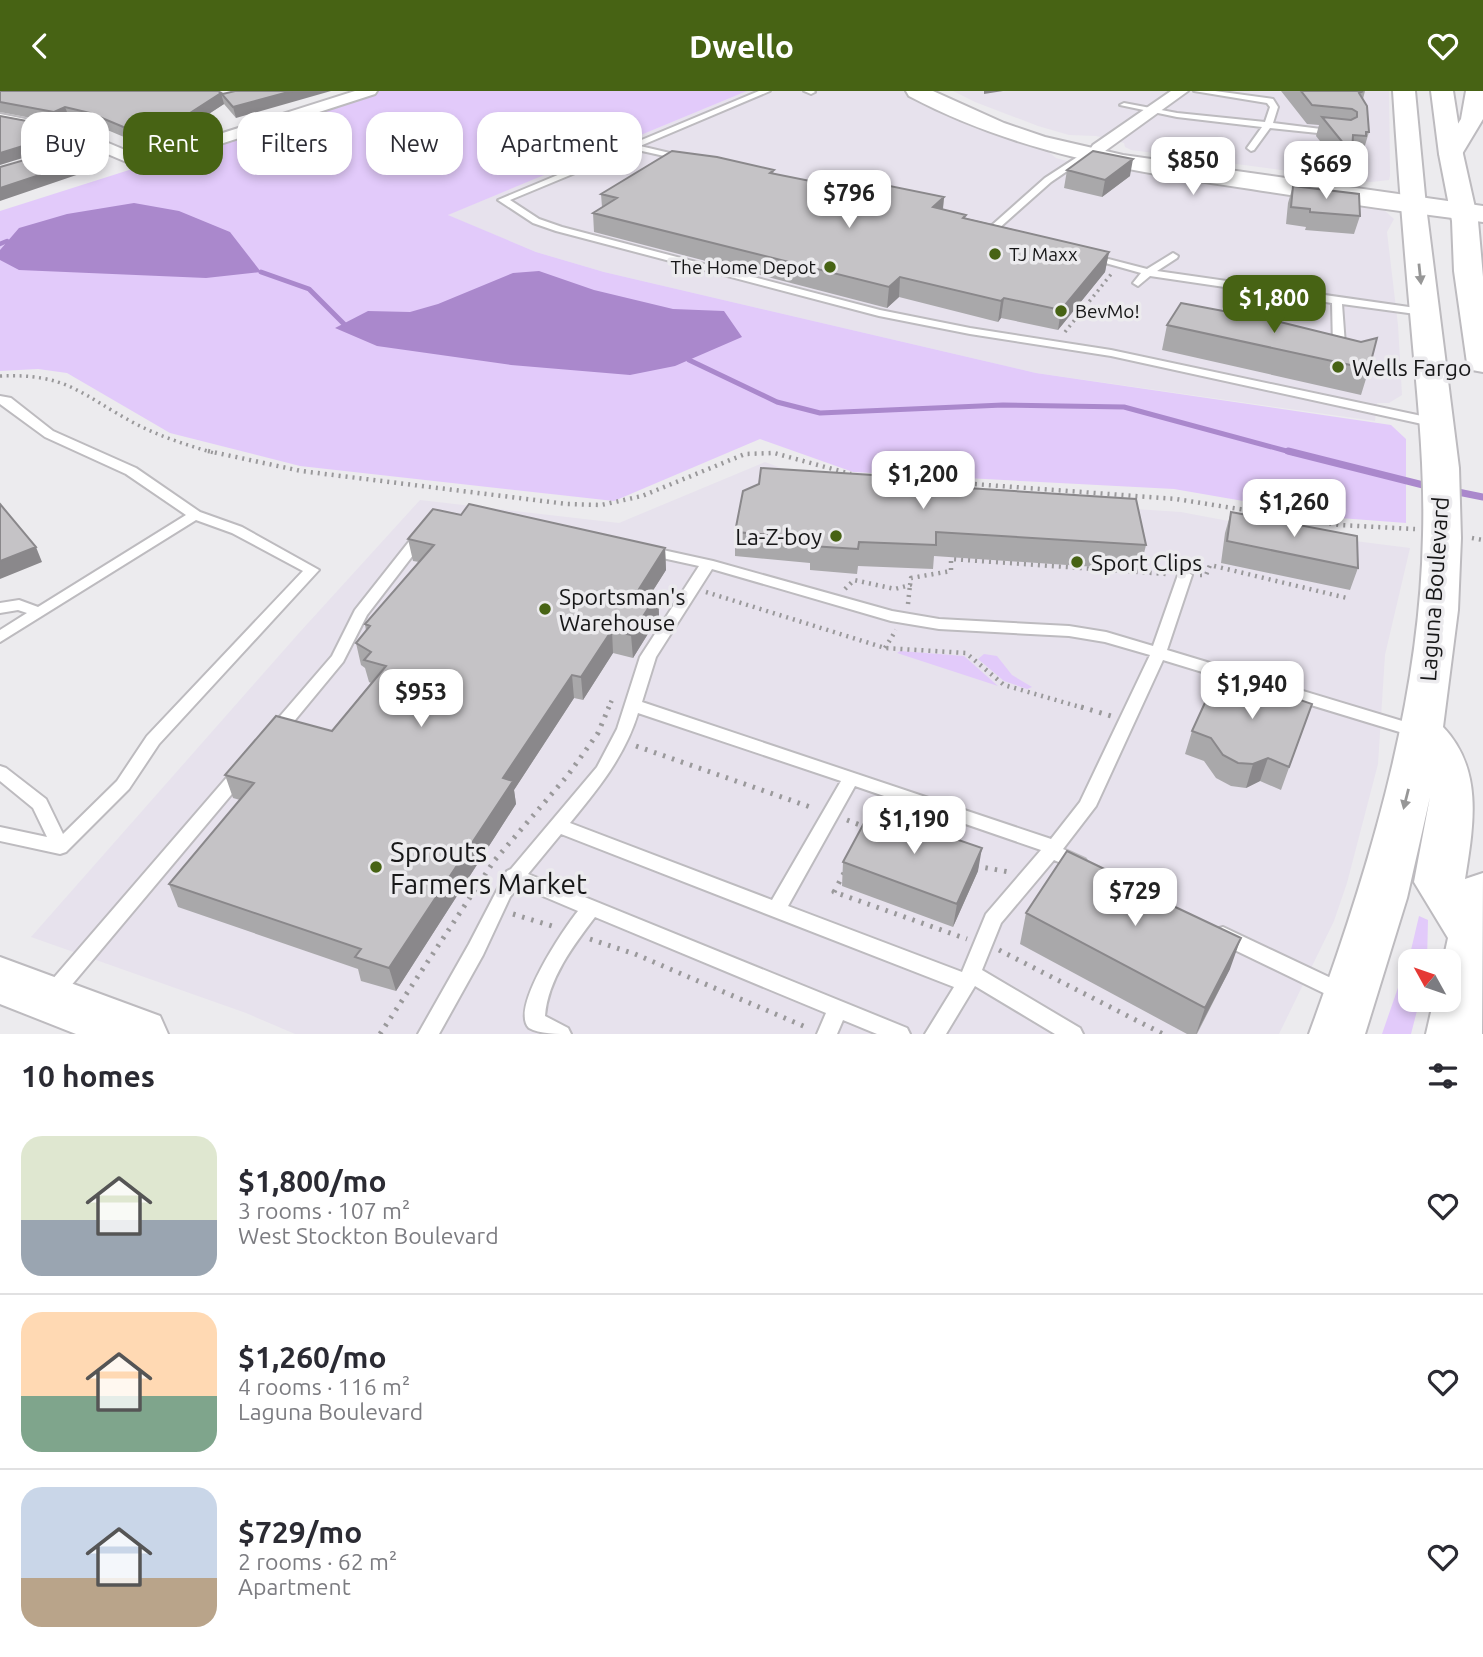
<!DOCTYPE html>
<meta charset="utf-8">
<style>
body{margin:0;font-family:Ubuntu,sans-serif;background:#f2f2f3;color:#2b2b33;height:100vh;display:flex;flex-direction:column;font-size:26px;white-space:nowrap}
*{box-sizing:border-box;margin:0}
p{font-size:23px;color:#7c7c81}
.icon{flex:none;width:38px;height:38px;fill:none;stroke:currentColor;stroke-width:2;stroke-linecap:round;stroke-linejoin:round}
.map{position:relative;height:943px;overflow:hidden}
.panel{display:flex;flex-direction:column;background:#fff;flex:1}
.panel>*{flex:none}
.banner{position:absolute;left:21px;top:21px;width:700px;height:63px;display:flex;gap:14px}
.needle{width:46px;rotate:310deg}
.tools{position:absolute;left:1398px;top:858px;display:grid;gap:14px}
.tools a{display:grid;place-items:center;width:63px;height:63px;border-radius:14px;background:#fff;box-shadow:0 4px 10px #0003;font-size:35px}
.price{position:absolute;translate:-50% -60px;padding:0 16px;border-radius:14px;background:#fff;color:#222;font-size:23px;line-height:46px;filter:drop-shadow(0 2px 4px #0008)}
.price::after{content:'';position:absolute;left:50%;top:42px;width:21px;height:16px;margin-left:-10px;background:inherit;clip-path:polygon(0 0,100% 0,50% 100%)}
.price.selected{background:#476314;color:#fff}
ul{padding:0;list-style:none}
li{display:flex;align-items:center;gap:21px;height:175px;padding:0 21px}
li+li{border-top:2px solid #e1e1e2}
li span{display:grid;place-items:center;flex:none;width:196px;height:140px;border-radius:21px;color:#555}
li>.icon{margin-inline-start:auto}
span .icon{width:84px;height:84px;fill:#fffc;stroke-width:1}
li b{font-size:30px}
h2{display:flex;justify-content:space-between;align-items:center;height:84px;padding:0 21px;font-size:30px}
.chip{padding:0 24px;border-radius:21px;background:#fff;box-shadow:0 4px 10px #0003;font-size:24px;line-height:63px}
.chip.selected{background:#476314;color:#fff}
header{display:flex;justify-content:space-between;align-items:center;height:91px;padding:0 21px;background:#476314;color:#fff;font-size:32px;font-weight:600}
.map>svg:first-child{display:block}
.built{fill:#e7e2ed}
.green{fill:#e2cafa}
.water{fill:#a8c}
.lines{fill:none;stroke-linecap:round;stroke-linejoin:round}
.stream-far2{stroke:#a8c;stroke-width:4.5}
.stream-far1{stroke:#a8c;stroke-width:5}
.stream{stroke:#a8c;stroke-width:7}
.lane-casing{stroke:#bdbbbf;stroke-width:4}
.street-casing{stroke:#bdbbbf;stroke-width:4}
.secondary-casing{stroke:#bdbbbf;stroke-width:4}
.primary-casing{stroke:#bdbbbf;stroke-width:4}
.highway-casing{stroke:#bdbbbf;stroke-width:4}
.path-far2{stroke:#9a999b;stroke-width:3.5;stroke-dasharray:2 4.5;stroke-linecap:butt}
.path-far1{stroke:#9a999b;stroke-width:4.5;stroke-dasharray:2 5;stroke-linecap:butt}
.path{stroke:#9a999b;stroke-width:5;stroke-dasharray:2.5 7;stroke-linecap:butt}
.lane{fill:#fff;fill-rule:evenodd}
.street{fill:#fff;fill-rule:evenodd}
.secondary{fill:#fff;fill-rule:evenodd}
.primary{fill:#fff;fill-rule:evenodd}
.highway{fill:#fff;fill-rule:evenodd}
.wall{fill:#a9a8aa}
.shaded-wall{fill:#8a888b}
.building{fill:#c5c3c6;stroke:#8a888b;stroke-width:2}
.oneway{fill:#979797}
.poi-dot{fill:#476314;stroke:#ecebee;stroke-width:2.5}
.labels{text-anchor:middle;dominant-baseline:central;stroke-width:7;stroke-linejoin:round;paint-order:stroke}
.far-poi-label{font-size:19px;fill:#171718;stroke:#ecebee;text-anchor:start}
.poi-label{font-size:23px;fill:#171718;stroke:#ecebee;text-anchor:start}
.street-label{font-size:23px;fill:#171718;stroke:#ecebee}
.near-poi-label{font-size:28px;fill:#171718;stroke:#ecebee;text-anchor:start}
</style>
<header><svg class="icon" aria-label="back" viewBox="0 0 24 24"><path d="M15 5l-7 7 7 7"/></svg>Dwello<svg class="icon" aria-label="heart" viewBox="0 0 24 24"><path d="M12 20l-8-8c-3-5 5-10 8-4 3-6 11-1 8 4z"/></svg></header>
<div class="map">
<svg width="1483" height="943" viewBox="0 0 1483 943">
<rect width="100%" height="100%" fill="#ecebee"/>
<path class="built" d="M 747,0 L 903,0 L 944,22 L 991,41 L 1045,58 L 1056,67 L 1085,75 L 1102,73 L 1384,119 L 1394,128 L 1387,141 L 1398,234 L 1402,304 L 1389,312 L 1377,312 L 1375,330 L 1036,282 L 604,181 L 536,161 L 447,124 Z
M 953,0 L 1389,0 L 1390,85 L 1389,89 L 1371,91 L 1131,59 L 1125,56 L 1124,52 L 1096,45 L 1069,44 L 1038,35 L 975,11 Z
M 765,371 L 840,399 L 1181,421 L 1292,442 L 1410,457 L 1385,564 L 1378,673 L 1347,792 L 1334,830 L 1279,943 L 295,943 L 246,922 L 31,846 L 299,542 L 420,409 L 619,432 Z"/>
<path class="green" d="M 378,0 L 747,0 L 448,124 L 536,161 L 604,181 L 1036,282 L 1391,334 L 1406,348 L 1406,432 L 1340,427 L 1174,398 L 853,381 L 760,348 L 614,410 L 300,375 L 170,342 L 67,282 L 38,278 L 0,280 L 0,120 Z
M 900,560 L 964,565 L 998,595 L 897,562 Z
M 984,563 L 997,565 L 1012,584 L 1032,596 L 1027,598 L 1004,590 L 978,568 Z
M 1419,825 L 1428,829 L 1427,870 L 1410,870 L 1410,908 L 1420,908 L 1411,943 L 1382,943 L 1411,859 Z"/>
<path class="water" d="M 134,112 L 179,120 L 230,141 L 261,181 L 206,187 L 19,179 L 0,169 L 0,159 L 19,137 L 67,123 Z
M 539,180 L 594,199 L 673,218 L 724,220 L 742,246 L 675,275 L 630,284 L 511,274 L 377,255 L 335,237 L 368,220 L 410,221 L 438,213 L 513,182 Z"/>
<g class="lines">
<path class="stream-far2" d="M 0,153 L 7,150"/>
<path class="stream-far1" d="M 261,181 L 309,198 L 344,233
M 689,269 L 777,311 L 820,322 L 1003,314 L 1124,316 L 1294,362"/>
<path class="stream" d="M 1288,360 L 1431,396
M 1453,400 L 1483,406"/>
<g class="lane-casing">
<path id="lane" d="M 759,0 L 770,0 L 640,55 L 687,66 L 687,70 L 633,58 L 510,109 L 539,128 L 562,136 L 880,219 L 970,237 L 1111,259 L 1436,328 L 1442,332 L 1436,336 L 1111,265 L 970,243 L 879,225 L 556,140 L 533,132 L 498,109 Z
M 804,0 L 814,0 L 815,1 L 811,3 Z
M 1194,0 L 1215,0 L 1273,8 L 1278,16 L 1273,32 L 1337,40 L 1341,42 L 1337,44 L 1270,37 L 1254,59 L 1251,60 L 1247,57 L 1262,36 L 1177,26 L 1120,14 L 1124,12 L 1177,22 L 1265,31 L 1270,16 L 1267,12 Z
M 1085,61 L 1092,63 L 1051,91 L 997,139 L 991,139 L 991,135 L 1045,87 Z
M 1173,162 L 1178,165 L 1177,167 L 1157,180 L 1423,218 L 1428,221 L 1423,224 L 1342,213 L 1345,254 L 1339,257 L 1333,254 L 1332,212 L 1150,185 L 1138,195 L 1133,192 L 1141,182 L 1084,166 L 1089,163 L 1147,178 Z
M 0,305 L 11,307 L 53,340 L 136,377 L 200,421 L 242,436 L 319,479 L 159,653 L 129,698 L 66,761 L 60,763 L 0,750 L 0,736 L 47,746 L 33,717 L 0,690 L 0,675 L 6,677 L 46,708 L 63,743 L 117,690 L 147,645 L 303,480 L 232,442 L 196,429 L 0,551 L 0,539 L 27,522 L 18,519 L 0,522 L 0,512 L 19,509 L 38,516 L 186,424 L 126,383 L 45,346 L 0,313 Z
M 420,442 L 427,446 L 367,524 L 343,571 L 281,646 L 269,646 L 267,642 L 269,638 L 332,565 L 355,519 L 415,443 Z
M 649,456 L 713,470 L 892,520 L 939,528 L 1069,535 L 1106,541 L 1153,555 L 1178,484 L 1185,480 L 1192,484 L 1167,559 L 1422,636 L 1424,640 L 1422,644 L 1416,646 L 1163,569 L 1096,715 L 1063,758 L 1085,768 L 1088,773 L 1085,778 L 1079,780 L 1054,769 L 1001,832 L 982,879 L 1080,937 L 1083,943 L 1055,943 L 975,895 L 946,943 L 925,943 L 954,896 L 561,743 L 528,783 L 907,937 L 910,943 L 877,943 L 843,929 L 837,943 L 817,943 L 826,922 L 595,826 C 573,855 548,888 545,925 L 568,937 L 571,943 C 558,943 539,943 529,937 C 509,918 565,836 578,820 L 519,795 L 510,806 L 483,864 L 439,943 L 418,943 L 469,853 L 507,780 L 511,778 L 597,676 L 617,638 L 640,566 L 699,475 L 644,463 L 642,460 L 644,457 ZM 712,478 L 891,530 L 939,538 L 1069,545 L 1105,551 L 1150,564 L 1080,711 L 1051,748 L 642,611 L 656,566 ZM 638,622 L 841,690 L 772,809 L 570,732 C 598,698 625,665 638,622 ZM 855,695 L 1041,759 L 986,823 L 962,881 L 788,815 Z
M 241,675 L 247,677 L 249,681 L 247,685 L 59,909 L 52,912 L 45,909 L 42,903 L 45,897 L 235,677 Z
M 1223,836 L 1350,896 L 1353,902 L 1350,908 L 1343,911 L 1336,908 L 1216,850 L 1214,844 L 1216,838 Z"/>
</g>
<g class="street-casing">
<path id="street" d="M 355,0 L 377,0 L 375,3 L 143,78 L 65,45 L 0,33 L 0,23 L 75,38 L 144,67 Z
M 1171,0 L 1188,0 L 1105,60 L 1093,60 L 1091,57 L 1093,54 Z"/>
</g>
<g class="secondary-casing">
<path id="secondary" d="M 906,0 L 933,0 L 1004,32 L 1045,46 L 1123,64 L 1483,115 L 1483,131 C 1405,121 1328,110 1251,98 C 1130,80 1019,63 909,5 Z
M 0,866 L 160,925 L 168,943 L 76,943 L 0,913 Z"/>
</g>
<g class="primary-casing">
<path id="primary" d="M 1393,0 L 1415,0 L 1426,115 L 1459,377 L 1461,447 L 1458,519 L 1443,636 C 1483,678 1474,732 1465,788 L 1483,782 L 1482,943 L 1426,943 L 1434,908 L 1449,908 L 1449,870 L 1443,870 L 1448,847 L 1414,791 L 1430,706 L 1407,807 L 1365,943 L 1309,943 C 1367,784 1420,614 1423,444 C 1425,373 1417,303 1411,233 C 1404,155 1398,78 1393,0 Z
M 1431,0 L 1453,0 L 1463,63 L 1478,130 L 1483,186 L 1483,281 L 1472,279 L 1467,272 L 1454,180 L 1452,130 L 1439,63 Z"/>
</g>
<g class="highway-casing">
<path id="highway" d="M 1466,0 L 1483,0 L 1483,28 L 1459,68 L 1443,68 L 1439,63 L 1461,28 Z"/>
</g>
<path class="path-far2" d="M 1065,241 L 1112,182
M 0,285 C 68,282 81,304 136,333 C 161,346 187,354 214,362"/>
<path class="path-far1" d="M 208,360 L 301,380 L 567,413 L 601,414 L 642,405 L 745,363 L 774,362 L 851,383
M 933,390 L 1176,408 L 1340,434 L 1415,438
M 1472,447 L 1483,449
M 1200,484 L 1206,484 L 1210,474 L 1347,507
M 845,498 L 854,489 L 895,498 L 910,494 L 911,487 L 951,480 L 951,468 L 1167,483
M 706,501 L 885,557 L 966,562 L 1004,594 L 1087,618
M 908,513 L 910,494
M 885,557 L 896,539
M 608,618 L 612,609"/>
<path class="path" d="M 1081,616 L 1111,625
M 636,655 L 813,717
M 847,729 L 865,736
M 976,775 L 1009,781
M 844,782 L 834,801 L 967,848
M 513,823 L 555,836
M 590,848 L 635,863 L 808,937
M 999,859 L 1163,943
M 380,943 L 494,770 L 568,684 L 598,642 L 609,616"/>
<use href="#lane" class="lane"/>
<use href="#street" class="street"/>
<use href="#secondary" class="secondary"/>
<use href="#primary" class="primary"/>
<use href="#highway" class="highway"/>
</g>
<path class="wall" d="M 0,0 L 223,3 L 235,0 L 236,27 L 224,13 L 188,36 L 191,48 L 155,59 L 93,33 L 69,26 L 57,32 L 0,21 Z
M 1281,0 L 1365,0 L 1363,8 L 1369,41 L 1363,61 L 1362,61 L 1360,66 L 1352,65 L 1346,83 L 1316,45 L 1319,34 L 1307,33 Z
M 774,79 L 773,83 L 880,104 L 944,106 L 943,119 L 966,127 L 1109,161 L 1105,181 L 1058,239 L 1001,227 L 998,231 L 899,206 L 887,217 L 594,141 L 593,122 L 602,116 L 601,103 Z
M 1067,79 L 1130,85 L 1102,106 L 1064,97 Z
M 1293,95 L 1360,125 L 1354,143 L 1305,139 L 1306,136 L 1286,133 L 1288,112 Z
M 1167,234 L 1369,278 L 1361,304 L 1162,259 Z
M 759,393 L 936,395 L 1146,454 L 1140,479 L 934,465 L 933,478 L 858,475 L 857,483 L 810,479 L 810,472 L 735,465 L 735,441 Z
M 1231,421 L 1358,477 L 1350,499 L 1221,472 L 1225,442 Z
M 461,424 L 665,457 L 666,479 L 652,501 L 658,502 L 659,525 L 633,567 L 613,562 L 583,609 L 574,607 L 514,699 L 516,713 L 396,900 L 361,890 L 358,878 L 178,816 L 169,793 L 240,709 L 233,707 L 225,684 L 332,640 L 371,592 L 369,591 L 365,577 L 361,574 L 356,552 L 366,540 L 365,533 L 419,471 L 413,470 L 408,448 Z
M 1312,613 L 1281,699 L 1260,690 L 1246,697 L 1231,695 L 1216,687 L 1204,670 L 1185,663 L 1192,640 Z
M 843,771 L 978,780 L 953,836 L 842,795 Z
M 1172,814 L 1230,878 L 1197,943 L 1187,943 L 1020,853 L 1026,822 Z"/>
<path class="shaded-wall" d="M 292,0 L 331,0 L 236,27 L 233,16 Z
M 984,0 L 1003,0 L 984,3 Z
M 221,2 L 224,13 L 186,38 L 189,37 L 191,48 L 155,59 L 152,48 Z
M 65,16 L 69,26 L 57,32 L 54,21 Z
M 32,31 L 36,42 L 25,35 Z
M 52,46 L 55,57 L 0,74 L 0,62 Z
M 97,65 L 100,76 L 0,110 L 0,97 Z
M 1133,68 L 1130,85 L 1102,106 L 1105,89 Z
M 944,106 L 942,125 L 933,116 Z
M 1109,161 L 1105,181 L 1058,239 L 1061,219 Z
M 900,186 L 899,206 L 887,217 L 889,196 Z
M 1004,207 L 1001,227 L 998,231 L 1001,210 Z
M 36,456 L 42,471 L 0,488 L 0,470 Z
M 665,457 L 666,479 L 640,520 L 639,498 Z
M 658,502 L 659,525 L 633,567 L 631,544 Z
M 612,539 L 613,562 L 583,609 L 581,586 Z
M 572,584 L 574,607 L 514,699 L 516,713 L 396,900 L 389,877 L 503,687 Z
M 1268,667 L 1260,690 L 1246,697 L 1253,673 Z
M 982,757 L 978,780 L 953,836 L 957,813 Z
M 1241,847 L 1230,878 L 1196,943 L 1205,917 Z"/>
<path class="building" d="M 0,0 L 218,0 L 223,3 L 235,0 L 292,0 L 233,16 L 221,2 L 176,31 L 189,37 L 152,48 L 90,22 L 65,16 L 54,21 L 0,11 Z
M 1301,0 L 1363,0 L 1359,2 L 1367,15 L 1369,41 L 1366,41 L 1366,45 L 1353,44 L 1352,63 L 1322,26 L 1351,29 L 1357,26 L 1357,21 L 1352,18 L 1312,14 Z
M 0,25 L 32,31 L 25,35 L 52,46 L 0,62 Z
M 73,55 L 97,65 L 0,97 L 0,76 Z
M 672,60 L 717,66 L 774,79 L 770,82 L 880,104 L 890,95 L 944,106 L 933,116 L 966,124 L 963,127 L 1109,161 L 1061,219 L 1004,207 L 1001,210 L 900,186 L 889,196 L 593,122 L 617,107 L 601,103 Z
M 1093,60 L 1133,68 L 1105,89 L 1067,79 Z
M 1293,95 L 1359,103 L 1360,125 L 1310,121 L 1310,118 L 1291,116 Z
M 1181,212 L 1276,230 L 1361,251 L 1377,247 L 1369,278 L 1167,234 Z
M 761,377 L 936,388 L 936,395 L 1136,408 L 1146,454 L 936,441 L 936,454 L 859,451 L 858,458 L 811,455 L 812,447 L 735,441 L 743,400 L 759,393 Z
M 0,413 L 36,456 L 0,470 Z
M 469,413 L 665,457 L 639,498 L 658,502 L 631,544 L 612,539 L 581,586 L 572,584 L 503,687 L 513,690 L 389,877 L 355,866 L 361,858 L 169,793 L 254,692 L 225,684 L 276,625 L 332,640 L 386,575 L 364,569 L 371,561 L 356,552 L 370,535 L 365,533 L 434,454 L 408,448 L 433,418 L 461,424 Z
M 1231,421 L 1357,445 L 1358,477 L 1227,450 Z
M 1219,581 L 1312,613 L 1289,676 L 1268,667 L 1253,673 L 1238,672 L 1223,664 L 1211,647 L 1192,640 Z
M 871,719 L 982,757 L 957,813 L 843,771 Z
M 1067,760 L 1173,811 L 1171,814 L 1241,847 L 1205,917 L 1026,822 Z"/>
<defs><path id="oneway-solid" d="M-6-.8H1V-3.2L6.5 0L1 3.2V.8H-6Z" transform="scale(1.75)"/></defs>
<g class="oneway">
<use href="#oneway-solid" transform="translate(1420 183) rotate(84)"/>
<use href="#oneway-solid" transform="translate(1406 708) rotate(104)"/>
</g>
<g class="poi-dot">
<circle cx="995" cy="163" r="7"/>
<circle cx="830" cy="176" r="7"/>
<circle cx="1061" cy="220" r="7"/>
<circle cx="1338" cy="276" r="7"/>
<circle cx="836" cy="445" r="7"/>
<circle cx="1077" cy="471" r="7"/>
<circle cx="545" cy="518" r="7"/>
<circle cx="376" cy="776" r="7"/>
</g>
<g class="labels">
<g class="far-poi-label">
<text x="1009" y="163">TJ Maxx</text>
<text x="816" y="176" text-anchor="end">The Home Depot</text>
<text x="1075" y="220">BevMo!</text>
</g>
<g class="poi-label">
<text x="1352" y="276">Wells Fargo</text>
<text x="822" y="445" text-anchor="end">La-Z-boy</text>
<text x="1091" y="471">Sport Clips</text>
<text x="559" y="505">Sportsman's<tspan x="559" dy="26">Warehouse</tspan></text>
</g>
<g class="street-label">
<text transform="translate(1434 498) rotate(-86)">Laguna Boulevard</text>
</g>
<g class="near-poi-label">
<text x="390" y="760">Sprouts<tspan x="390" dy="32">Farmers Market</tspan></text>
</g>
</g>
</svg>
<div class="tools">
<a><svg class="needle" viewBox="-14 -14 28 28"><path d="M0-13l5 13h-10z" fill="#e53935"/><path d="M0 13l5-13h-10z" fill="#7c7c81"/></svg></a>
</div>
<b class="price" style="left:1193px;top:106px">$850</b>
<b class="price" style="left:1326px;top:110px">$669</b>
<b class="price" style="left:849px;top:139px">$796</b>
<b class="price selected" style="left:1274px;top:244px">$1,800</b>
<b class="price" style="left:923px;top:420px">$1,200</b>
<b class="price" style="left:1294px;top:448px">$1,260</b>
<b class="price" style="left:1252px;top:630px">$1,940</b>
<b class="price" style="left:421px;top:638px">$953</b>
<b class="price" style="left:914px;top:765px">$1,190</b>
<b class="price" style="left:1135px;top:837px">$729</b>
<div class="banner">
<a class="chip">Buy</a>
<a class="chip selected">Rent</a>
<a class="chip">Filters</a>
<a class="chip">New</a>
<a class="chip">Apartment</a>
</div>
</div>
<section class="panel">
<h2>10 homes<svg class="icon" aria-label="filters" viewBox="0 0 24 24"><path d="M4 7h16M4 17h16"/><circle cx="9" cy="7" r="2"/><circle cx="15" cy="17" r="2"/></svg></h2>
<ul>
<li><span style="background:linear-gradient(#dfe7d0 60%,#9aa5b1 0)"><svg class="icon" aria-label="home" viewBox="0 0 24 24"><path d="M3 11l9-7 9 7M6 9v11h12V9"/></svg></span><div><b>$1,800/mo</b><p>3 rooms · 107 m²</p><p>West Stockton Boulevard</p></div><svg class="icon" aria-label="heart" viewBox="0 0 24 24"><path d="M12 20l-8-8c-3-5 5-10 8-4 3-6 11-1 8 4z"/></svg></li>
<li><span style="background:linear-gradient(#ffd9b3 60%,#7fa58c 0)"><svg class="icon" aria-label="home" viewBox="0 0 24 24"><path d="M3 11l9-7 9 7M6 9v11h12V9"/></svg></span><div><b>$1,260/mo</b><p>4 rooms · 116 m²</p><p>Laguna Boulevard</p></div><svg class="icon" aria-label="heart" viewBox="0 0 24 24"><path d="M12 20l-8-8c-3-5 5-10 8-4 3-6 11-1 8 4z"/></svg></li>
<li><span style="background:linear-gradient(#c9d6e8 65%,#b9a48a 0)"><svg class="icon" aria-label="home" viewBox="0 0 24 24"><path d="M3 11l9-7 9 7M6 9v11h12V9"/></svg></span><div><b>$729/mo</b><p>2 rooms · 62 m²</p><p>Apartment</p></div><svg class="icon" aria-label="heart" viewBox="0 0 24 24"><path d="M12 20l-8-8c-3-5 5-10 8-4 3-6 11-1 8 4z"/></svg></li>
</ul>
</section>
